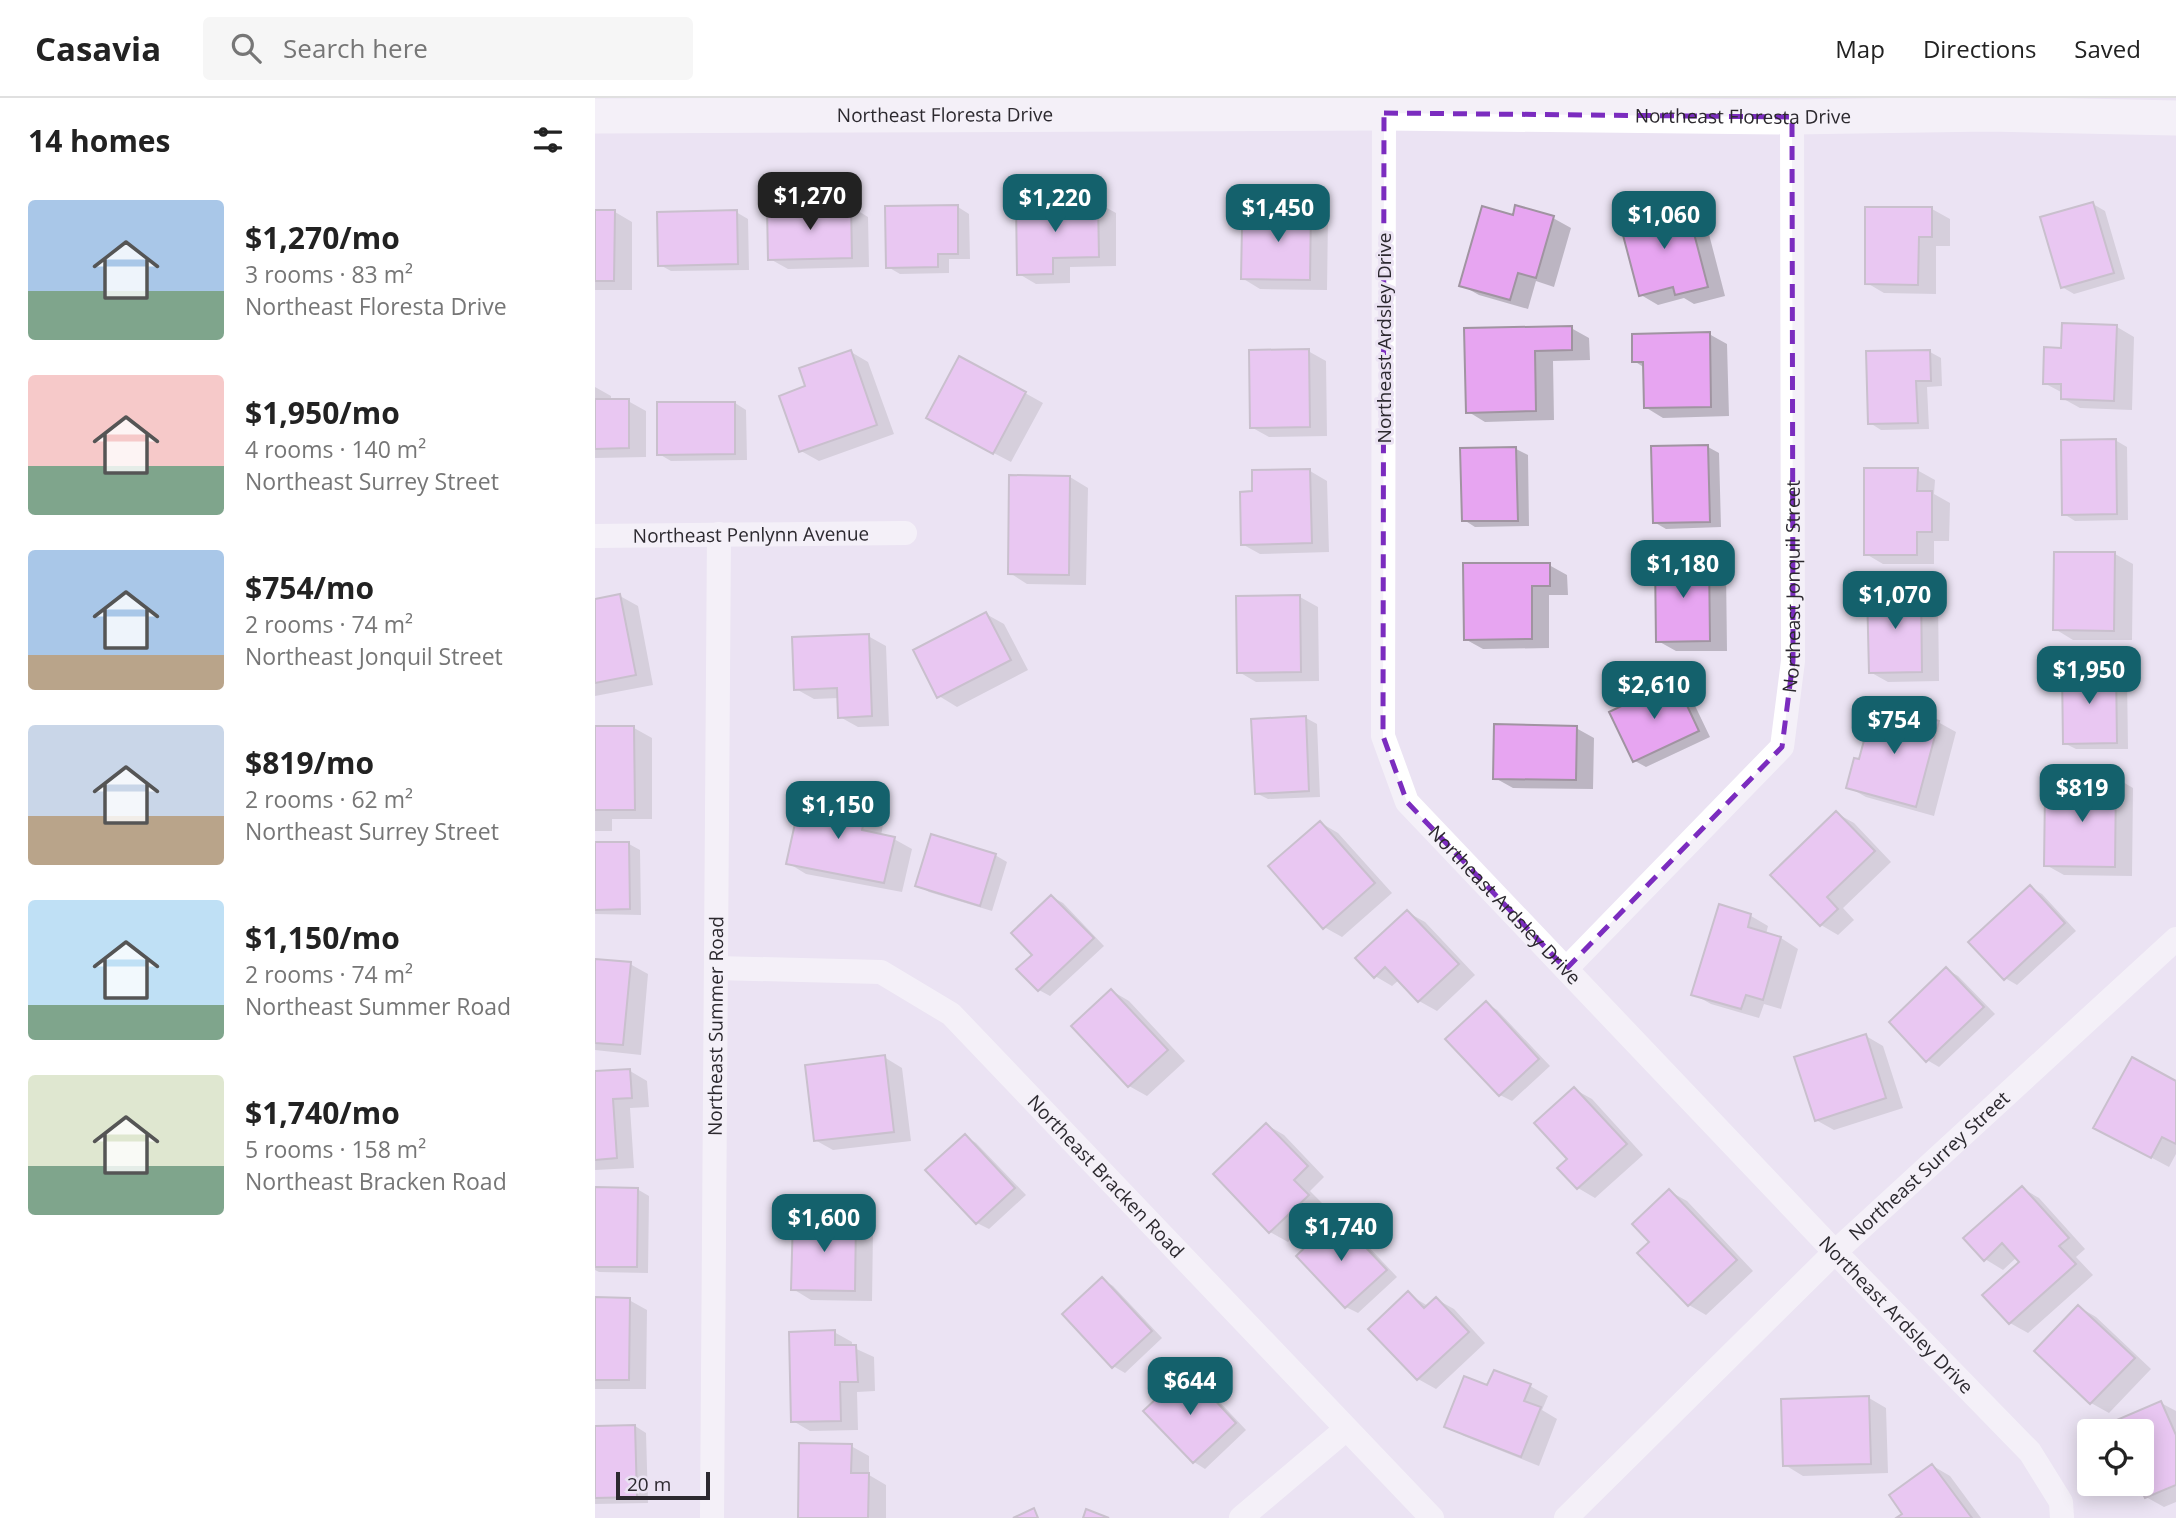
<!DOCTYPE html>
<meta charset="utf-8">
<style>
body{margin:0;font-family:"Open Sans",sans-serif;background:#f6f6f6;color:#222;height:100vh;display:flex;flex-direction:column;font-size:26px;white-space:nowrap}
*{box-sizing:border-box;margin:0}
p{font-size:23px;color:#767676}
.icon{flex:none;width:38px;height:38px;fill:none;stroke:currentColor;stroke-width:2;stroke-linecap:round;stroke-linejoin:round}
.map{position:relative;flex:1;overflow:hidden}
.side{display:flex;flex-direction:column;background:#fff;width:595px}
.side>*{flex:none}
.buttons{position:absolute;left:1482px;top:1321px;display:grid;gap:14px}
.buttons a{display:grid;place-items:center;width:77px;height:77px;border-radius:7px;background:#fff;box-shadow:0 4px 18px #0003;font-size:35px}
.scale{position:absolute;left:21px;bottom:18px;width:94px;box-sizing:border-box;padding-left:7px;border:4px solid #2c292f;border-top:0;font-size:19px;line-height:24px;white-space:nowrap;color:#2c292f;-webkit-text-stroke:5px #ebe3f3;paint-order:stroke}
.price{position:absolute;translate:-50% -60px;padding:0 16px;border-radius:14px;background:#14616c;color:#fff;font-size:23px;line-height:46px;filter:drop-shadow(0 2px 4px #0008)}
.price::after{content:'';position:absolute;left:50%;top:42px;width:21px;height:16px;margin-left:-10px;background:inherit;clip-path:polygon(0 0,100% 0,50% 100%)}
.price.current{background:#222;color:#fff}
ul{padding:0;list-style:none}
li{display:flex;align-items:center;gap:21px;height:175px;padding:0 28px}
li span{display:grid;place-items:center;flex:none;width:196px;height:140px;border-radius:7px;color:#555}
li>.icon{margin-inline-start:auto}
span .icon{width:84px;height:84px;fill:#fffc;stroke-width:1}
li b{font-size:30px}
h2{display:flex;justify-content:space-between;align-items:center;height:84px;padding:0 28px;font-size:30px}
header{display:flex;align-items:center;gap:42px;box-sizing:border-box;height:98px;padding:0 35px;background:#fff;border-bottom:2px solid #e0e0e0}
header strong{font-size:33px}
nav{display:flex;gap:38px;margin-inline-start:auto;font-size:24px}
.search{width:490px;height:63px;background:#f6f6f6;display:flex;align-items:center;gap:18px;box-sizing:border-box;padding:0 24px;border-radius:7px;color:#767676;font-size:26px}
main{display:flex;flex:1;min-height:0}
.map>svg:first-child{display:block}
.shadow{fill:#0003}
.building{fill:#e7a5f1;stroke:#a094a1;stroke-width:2}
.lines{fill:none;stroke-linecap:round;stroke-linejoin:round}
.street{stroke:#fff;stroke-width:24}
.secondary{stroke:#fff;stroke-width:35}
.marked{fill:none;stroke:#7b2cbf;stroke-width:5;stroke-dasharray:14 9;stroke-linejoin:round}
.labels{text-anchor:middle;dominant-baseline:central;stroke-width:6;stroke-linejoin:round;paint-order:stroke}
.street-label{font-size:19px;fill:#2c292f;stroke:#ebe3f3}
</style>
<header>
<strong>Casavia</strong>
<div class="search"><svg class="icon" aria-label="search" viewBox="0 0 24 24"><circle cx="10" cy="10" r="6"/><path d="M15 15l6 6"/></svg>Search here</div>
<nav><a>Map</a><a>Directions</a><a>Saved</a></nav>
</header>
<main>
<section class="side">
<h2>14 homes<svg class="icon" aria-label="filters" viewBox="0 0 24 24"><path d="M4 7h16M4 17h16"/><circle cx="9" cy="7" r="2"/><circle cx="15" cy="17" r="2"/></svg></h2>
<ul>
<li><span style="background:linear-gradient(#a9c7e8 65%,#7fa58c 0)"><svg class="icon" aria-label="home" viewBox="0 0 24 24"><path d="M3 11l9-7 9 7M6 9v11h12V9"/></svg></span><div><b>$1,270/mo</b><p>3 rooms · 83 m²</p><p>Northeast Floresta Drive</p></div></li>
<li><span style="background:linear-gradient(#f6c9c9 65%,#7fa58c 0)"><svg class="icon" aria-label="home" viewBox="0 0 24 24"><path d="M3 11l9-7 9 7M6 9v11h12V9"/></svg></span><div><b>$1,950/mo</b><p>4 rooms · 140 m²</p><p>Northeast Surrey Street</p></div></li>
<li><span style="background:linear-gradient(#a9c7e8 75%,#b9a48a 0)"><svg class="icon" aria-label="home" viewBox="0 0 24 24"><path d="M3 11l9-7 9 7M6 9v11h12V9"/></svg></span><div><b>$754/mo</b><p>2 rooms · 74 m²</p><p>Northeast Jonquil Street</p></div></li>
<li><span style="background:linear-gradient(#c9d6e8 65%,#b9a48a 0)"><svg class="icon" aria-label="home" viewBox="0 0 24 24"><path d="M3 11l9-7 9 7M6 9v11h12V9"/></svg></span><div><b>$819/mo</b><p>2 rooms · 62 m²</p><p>Northeast Surrey Street</p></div></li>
<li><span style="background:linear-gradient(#bfe0f5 75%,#7fa58c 0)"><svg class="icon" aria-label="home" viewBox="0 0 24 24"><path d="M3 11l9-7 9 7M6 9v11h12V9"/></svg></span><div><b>$1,150/mo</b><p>2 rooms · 74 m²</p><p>Northeast Summer Road</p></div></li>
<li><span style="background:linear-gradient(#dfe7d0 65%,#7fa58c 0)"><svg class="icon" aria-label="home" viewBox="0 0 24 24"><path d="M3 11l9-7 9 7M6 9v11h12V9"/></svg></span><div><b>$1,740/mo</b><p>5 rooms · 158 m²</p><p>Northeast Bracken Road</p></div></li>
</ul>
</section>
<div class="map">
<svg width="1581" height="1420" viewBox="0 0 1581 1420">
<rect width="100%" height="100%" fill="#ebe3f3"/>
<path class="shadow" d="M 503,105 L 521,115 L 521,168 L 475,169 L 475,185 L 441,186 L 424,176 Z
M 1498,106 L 1510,113 L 1530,181 L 1479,196 L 1467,189 Z
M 1091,107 L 1109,117 L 1130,198 L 1099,206 L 1089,200 L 1063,207 L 1046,197 Z
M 255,108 L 273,119 L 274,169 L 193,171 L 175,161 Z
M 715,108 L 733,119 L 732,192 L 665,191 L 647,180 L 662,130 Z
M 363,109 L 374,116 L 375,161 L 354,161 L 354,175 L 305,176 L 293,169 Z
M 1337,111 L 1355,121 L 1355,148 L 1341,148 L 1341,196 L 1289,195 L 1272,185 Z
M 0,114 L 20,114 L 37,124 L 37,192 L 0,192 Z
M 141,114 L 153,121 L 154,172 L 76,173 L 65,167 Z
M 919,119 L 958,120 L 976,130 L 959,189 L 941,183 L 933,211 L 884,197 L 866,187 Z
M 1522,229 L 1539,239 L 1537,312 L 1485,310 L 1467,300 L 1468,295 L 1449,285 L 1467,252 Z
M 976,230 L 994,240 L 995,262 L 958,263 L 959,322 L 890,324 L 872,313 L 871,232 Z
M 1114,236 L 1132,246 L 1134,318 L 1068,320 L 1050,309 L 1050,270 L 1039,263 Z
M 713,253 L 731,263 L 732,338 L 674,339 L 656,329 Z
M 256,254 L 273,264 L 299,336 L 224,363 L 206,353 L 213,289 Z
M 1335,254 L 1346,260 L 1347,288 L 1332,289 L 1334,331 L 1286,332 L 1275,325 Z
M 0,289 L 16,298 L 16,303 L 33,303 L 51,313 L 51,359 L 0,360 Z
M 430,295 L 448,305 L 416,364 L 351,330 Z
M 140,305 L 151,312 L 152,362 L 76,363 L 64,356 Z
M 1520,342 L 1532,349 L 1533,422 L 1480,423 L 1469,416 Z
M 1113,349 L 1124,355 L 1126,429 L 1071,431 L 1059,424 Z
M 921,351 L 933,357 L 934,428 L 880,429 L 869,422 Z
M 1322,372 L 1340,382 L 1339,396 L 1355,405 L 1354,443 L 1339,443 L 1339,466 L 1288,466 L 1271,456 Z
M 715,373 L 732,383 L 734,454 L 665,456 L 647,446 L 659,395 Z
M 475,379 L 493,390 L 491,487 L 432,486 L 415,475 Z
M 1520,456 L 1538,466 L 1537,542 L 1478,542 L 1460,531 Z
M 1114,461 L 1131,472 L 1132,553 L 1081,553 L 1063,543 Z
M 954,467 L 972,477 L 973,497 L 954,497 L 954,550 L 888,551 L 870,541 Z
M 1325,493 L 1343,503 L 1344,583 L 1293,584 L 1275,574 Z
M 25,498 L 43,508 L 58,587 L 0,598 L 0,502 Z
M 705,499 L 723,509 L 724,583 L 661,584 L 644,574 Z
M 391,516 L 409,526 L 433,572 L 362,609 L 344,598 Z
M 273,538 L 291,548 L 294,628 L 263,629 L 245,619 L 244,600 L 219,601 L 201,591 Z
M 1520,572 L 1532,579 L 1533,651 L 1481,651 L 1469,645 Z
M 1080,584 L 1092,591 L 1115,639 L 1051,669 L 1040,663 Z
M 711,620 L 722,626 L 725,699 L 673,701 L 661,695 Z
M 1343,624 L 1361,634 L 1339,718 L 1271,699 L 1253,689 L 1265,663 Z
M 0,630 L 39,630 L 57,640 L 57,721 L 17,721 L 17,733 L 0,733 Z
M 981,630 L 999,640 L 998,691 L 918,690 L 900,680 Z
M 1521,680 L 1538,690 L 1537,778 L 1469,777 L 1451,767 L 1485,695 Z
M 242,703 L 288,726 L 286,738 L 299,741 L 317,751 L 307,794 L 211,776 L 193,765 Z
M 1241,715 L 1259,725 L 1296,764 L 1248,810 L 1259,822 L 1243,837 L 1226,827 Z
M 726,725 L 743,735 L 797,795 L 747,839 L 729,829 Z
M 0,746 L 34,746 L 45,752 L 46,817 L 0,816 Z
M 400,757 L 412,764 L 397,813 L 334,794 L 322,787 Z
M 1435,789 L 1447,796 L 1481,833 L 1422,887 L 1410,880 Z
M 457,799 L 468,805 L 509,848 L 455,898 L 444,892 Z
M 1125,809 L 1156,818 L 1173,828 L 1171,836 L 1186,840 L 1203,851 L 1186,911 L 1169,906 L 1164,920 L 1116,906 L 1098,896 Z
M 812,814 L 830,824 L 880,877 L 842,913 L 824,903 L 804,882 L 797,888 L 780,878 Z
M 0,863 L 35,866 L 53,876 L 46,957 L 0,952 Z
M 1351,871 L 1363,878 L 1400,916 L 1344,969 L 1332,962 Z
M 517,893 L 534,903 L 590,963 L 552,998 L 534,988 Z
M 891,905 L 902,912 L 955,968 L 917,1003 L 905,997 Z
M 1271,938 L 1288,948 L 1308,1010 L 1239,1032 L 1221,1022 Z
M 289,959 L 307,970 L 316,1043 L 238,1052 L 220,1042 Z
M 35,973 L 52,983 L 54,1009 L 35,1010 L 39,1070 L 0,1072 L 0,975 Z
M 1581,985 L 1581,1056 L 1574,1069 L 1518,1039 Z
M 979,991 L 997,1001 L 1048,1057 L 1000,1100 L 983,1090 L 975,1061 Z
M 672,1027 L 689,1037 L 729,1079 L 715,1093 L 730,1108 L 693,1144 L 675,1134 Z
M 370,1038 L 381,1045 L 431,1097 L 394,1131 L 382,1125 Z
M 1427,1090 L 1444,1100 L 1490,1151 L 1481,1159 L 1498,1177 L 1433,1235 L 1415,1225 L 1427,1164 L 1422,1159 L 1408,1172 L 1390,1161 Z
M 0,1091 L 42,1091 L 54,1098 L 53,1175 L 4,1174 L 0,1172 Z
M 1074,1093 L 1092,1103 L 1158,1173 L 1111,1217 L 1094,1207 L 1056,1144 Z
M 742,1121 L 754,1128 L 802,1179 L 763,1215 L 751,1209 Z
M 260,1122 L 278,1132 L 277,1203 L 216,1202 L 198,1191 Z
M 507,1181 L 518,1188 L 567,1240 L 530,1275 L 518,1268 Z
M 813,1196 L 833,1208 L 841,1201 L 859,1211 L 890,1245 L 841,1291 L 823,1281 Z
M 0,1201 L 34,1202 L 52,1212 L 51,1291 L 0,1291 Z
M 1484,1209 L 1501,1219 L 1556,1271 L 1514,1315 L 1496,1305 L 1441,1253 Z
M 239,1234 L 257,1244 L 257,1249 L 279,1259 L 280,1293 L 262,1294 L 263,1332 L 215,1333 L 198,1323 Z
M 592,1275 L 603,1281 L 651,1332 L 610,1371 L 599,1364 Z
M 935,1288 L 953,1298 L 947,1312 L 962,1321 L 944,1368 L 869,1338 L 851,1328 L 893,1290 Z
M 1274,1300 L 1291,1310 L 1293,1375 L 1208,1378 L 1190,1367 Z
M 1566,1305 L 1581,1313 L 1581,1404 L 1569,1409 L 1551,1399 L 1545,1386 Z
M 40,1328 L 51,1335 L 53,1405 L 0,1406 L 0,1329 Z
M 256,1348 L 274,1358 L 274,1377 L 291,1387 L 291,1420 L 205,1420 Z
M 1338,1368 L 1355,1378 L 1386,1420 L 1304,1420 Z"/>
<path class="building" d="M 503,103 L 504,159 L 458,160 L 458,176 L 422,177 L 421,104 Z
M 1498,104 L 1519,175 L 1466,190 L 1445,119 Z
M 1091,105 L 1113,189 L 1080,197 L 1078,189 L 1044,198 L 1024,122 Z
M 661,106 L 716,107 L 715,182 L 646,181 L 647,128 L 661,128 Z
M 256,107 L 257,160 L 173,162 L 172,109 Z
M 363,107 L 363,156 L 343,156 L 343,169 L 291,170 L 290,108 Z
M 920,107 L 959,118 L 941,180 L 923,175 L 915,202 L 864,188 L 887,108 L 918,117 Z
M 1270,109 L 1337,109 L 1337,139 L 1324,139 L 1323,187 L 1270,186 Z
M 0,112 L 20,112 L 19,183 L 0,183 Z
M 142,112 L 143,166 L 63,168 L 62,114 Z
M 1467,225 L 1522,227 L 1519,303 L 1466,301 L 1466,286 L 1448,286 L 1449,249 L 1466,250 Z
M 977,228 L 977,252 L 940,253 L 941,313 L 871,315 L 869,230 Z
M 1115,234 L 1116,309 L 1049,310 L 1048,264 L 1037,264 L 1037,236 Z
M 714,251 L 715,329 L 655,330 L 654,252 Z
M 256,252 L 282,327 L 204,354 L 184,298 L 210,288 L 204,270 Z
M 1335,252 L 1336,283 L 1321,283 L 1323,325 L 1273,326 L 1271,253 Z
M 364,258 L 431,294 L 398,356 L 331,320 Z
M 0,301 L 34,301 L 34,350 L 0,351 Z
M 62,304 L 140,304 L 140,356 L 62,357 Z
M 1521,341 L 1522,416 L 1467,417 L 1466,342 Z
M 1113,347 L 1115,424 L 1058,425 L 1056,348 Z
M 921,349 L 923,423 L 867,423 L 865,350 Z
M 1269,370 L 1323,370 L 1322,393 L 1337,393 L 1337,434 L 1322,434 L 1322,457 L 1269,457 Z
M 715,371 L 717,445 L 646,447 L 645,394 L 657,393 L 657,372 Z
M 414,377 L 475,378 L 474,477 L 413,476 Z
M 1459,454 L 1520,454 L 1519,533 L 1458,532 Z
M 1114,460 L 1115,543 L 1061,544 L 1060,461 Z
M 868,465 L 955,465 L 955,488 L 937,488 L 937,541 L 869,542 Z
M 1326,491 L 1327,574 L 1274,575 L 1272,492 Z
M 25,496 L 41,577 L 0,585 L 0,501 Z
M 705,497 L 706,574 L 642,575 L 641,498 Z
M 391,514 L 416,562 L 342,600 L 318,552 Z
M 274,536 L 277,618 L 243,620 L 242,590 L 199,592 L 197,539 Z
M 1521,570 L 1522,645 L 1468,646 L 1467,571 Z
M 1080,582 L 1104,633 L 1038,664 L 1014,614 Z
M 1279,605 L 1344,623 L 1321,709 L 1251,690 L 1259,660 L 1264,661 Z
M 711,618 L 714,693 L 660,696 L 656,621 Z
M 899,626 L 982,628 L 981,682 L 898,681 Z
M 0,628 L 39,628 L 40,712 L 0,712 Z
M 1483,677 L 1521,678 L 1520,769 L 1449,768 L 1450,693 L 1483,694 Z
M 207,694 L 243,702 L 241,708 L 271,714 L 267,732 L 300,739 L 289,785 L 191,766 Z
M 1241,713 L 1280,753 L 1232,799 L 1243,811 L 1225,828 L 1175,777 Z
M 725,723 L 780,785 L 728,831 L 673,768 Z
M 336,736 L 401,756 L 385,808 L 320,788 Z
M 0,744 L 34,744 L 35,811 L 0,812 Z
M 1435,787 L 1470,825 L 1409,882 L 1373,844 Z
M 456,797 L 499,840 L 443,893 L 421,871 L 437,857 L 416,835 Z
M 1124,806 L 1156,816 L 1153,829 L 1186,839 L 1168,902 L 1151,897 L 1146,911 L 1096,897 Z
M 812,812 L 864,866 L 823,904 L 790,869 L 779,880 L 760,860 Z
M 0,861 L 36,864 L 28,947 L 0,945 Z
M 1351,869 L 1389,909 L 1331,964 L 1294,924 Z
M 516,891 L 573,952 L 533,989 L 476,928 Z
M 891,903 L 944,961 L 904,998 L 850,941 Z
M 1271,936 L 1291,1000 L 1220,1023 L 1199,959 Z
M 290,957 L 299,1034 L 219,1043 L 210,967 Z
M 1537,959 L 1581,983 L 1581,1046 L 1567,1039 L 1556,1060 L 1498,1030 Z
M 35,971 L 37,1000 L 18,1001 L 22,1060 L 0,1062 L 0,973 Z
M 979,989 L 1032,1046 L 982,1091 L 962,1070 L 972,1061 L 939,1025 Z
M 671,1025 L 713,1068 L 699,1082 L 714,1097 L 674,1135 L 618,1076 Z
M 370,1036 L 420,1090 L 381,1126 L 330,1072 Z
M 1427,1088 L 1474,1140 L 1464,1148 L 1481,1166 L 1414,1226 L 1387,1197 L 1424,1164 L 1407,1145 L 1389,1163 L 1368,1140 Z
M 0,1089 L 43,1090 L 42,1169 L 0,1169 Z
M 1074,1091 L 1142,1162 L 1093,1208 L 1042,1155 L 1054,1144 L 1037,1126 Z
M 198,1119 L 261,1120 L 260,1193 L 196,1192 Z
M 742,1119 L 792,1172 L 750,1210 L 701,1158 Z
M 507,1179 L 557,1233 L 517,1270 L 467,1216 Z
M 813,1193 L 829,1210 L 841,1199 L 874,1234 L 822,1282 L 773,1231 Z
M 0,1199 L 35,1200 L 34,1282 L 0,1282 Z
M 1483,1207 L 1540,1260 L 1495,1306 L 1439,1253 Z
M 240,1232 L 240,1247 L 261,1247 L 263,1284 L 245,1284 L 246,1323 L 196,1324 L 194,1234 Z
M 592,1272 L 641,1325 L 598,1365 L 548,1313 Z
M 899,1272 L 936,1286 L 929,1303 L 946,1309 L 926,1359 L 849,1329 L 869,1278 L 892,1287 Z
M 1274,1298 L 1276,1366 L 1188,1368 L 1186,1301 Z
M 1566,1303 L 1581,1337 L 1581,1387 L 1550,1400 L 1543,1386 L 1547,1386 L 1547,1334 L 1521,1334 L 1517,1324 Z
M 40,1327 L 42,1399 L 0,1400 L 0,1328 Z
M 204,1345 L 257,1346 L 256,1375 L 274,1375 L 273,1420 L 203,1420 Z
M 1337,1366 L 1377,1420 L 1301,1420 L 1307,1416 L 1294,1397 Z
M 439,1410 L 443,1420 L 418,1420 Z
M 491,1411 L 514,1420 L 488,1420 Z"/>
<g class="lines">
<g class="street">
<path id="s1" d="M 789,15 L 788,638 L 812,704 L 1240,1154 L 1435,1354 L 1466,1404 L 1467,1420"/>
<path id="s2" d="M 0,438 L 310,435"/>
<path id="s3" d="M 121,870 L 286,874 L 356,916 L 837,1420"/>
<path id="s4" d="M 971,871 L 1187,649 L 1198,563 L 1197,19"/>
<path id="s5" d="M 117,1420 L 124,436"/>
<path d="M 646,1420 L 750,1332"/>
<path id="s6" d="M 971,1420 L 1240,1154 L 1581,841"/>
</g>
<path class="secondary" id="s7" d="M 0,18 L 789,15 L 1197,19 L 1394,16 L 1581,20"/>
</g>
<path d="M0 0H1581V1420H0ZM 789,15 L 1197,19 L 1198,563 L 1187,649 L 971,871 L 812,704 L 788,638 Z" fill="#ebe3f3" fill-opacity=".55" fill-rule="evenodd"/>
<path class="marked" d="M 789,15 L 1197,19 L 1198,563 L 1187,649 L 971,871 L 812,704 L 788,638 Z"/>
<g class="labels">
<g class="street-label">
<text stroke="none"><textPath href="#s7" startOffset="350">Northeast Floresta Drive</textPath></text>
<text stroke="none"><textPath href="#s7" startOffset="1148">Northeast Floresta Drive</textPath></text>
<text transform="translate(789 240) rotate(-90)">Northeast Ardsley Drive</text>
<text stroke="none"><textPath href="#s2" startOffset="156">Northeast Penlynn Avenue</textPath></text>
<text stroke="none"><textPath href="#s4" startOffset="471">Northeast Jonquil Street</textPath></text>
<text stroke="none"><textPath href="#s1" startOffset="835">Northeast Ardsley Drive</textPath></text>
<text stroke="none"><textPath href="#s5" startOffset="492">Northeast Summer Road</textPath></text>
<text stroke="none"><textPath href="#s6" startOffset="506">Northeast Surrey Street</textPath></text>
<text stroke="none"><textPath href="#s3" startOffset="471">Northeast Bracken Road</textPath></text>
<text stroke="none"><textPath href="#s1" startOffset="1402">Northeast Ardsley Drive</textPath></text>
</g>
</g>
</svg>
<div class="buttons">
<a><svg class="icon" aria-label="locate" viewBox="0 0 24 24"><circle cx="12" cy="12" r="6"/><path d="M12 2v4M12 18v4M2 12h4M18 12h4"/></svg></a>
</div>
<div class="scale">20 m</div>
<b class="price current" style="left:215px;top:134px">$1,270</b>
<b class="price" style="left:460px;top:136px">$1,220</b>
<b class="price" style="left:683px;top:146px">$1,450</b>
<b class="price" style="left:1069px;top:153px">$1,060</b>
<b class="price" style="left:1088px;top:502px">$1,180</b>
<b class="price" style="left:1300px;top:533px">$1,070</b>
<b class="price" style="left:1494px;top:608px">$1,950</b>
<b class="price" style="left:1059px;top:623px">$2,610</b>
<b class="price" style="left:1299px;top:658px">$754</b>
<b class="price" style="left:1487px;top:726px">$819</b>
<b class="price" style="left:243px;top:743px">$1,150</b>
<b class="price" style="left:229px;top:1156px">$1,600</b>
<b class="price" style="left:746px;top:1165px">$1,740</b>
<b class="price" style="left:595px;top:1319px">$644</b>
</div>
</main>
